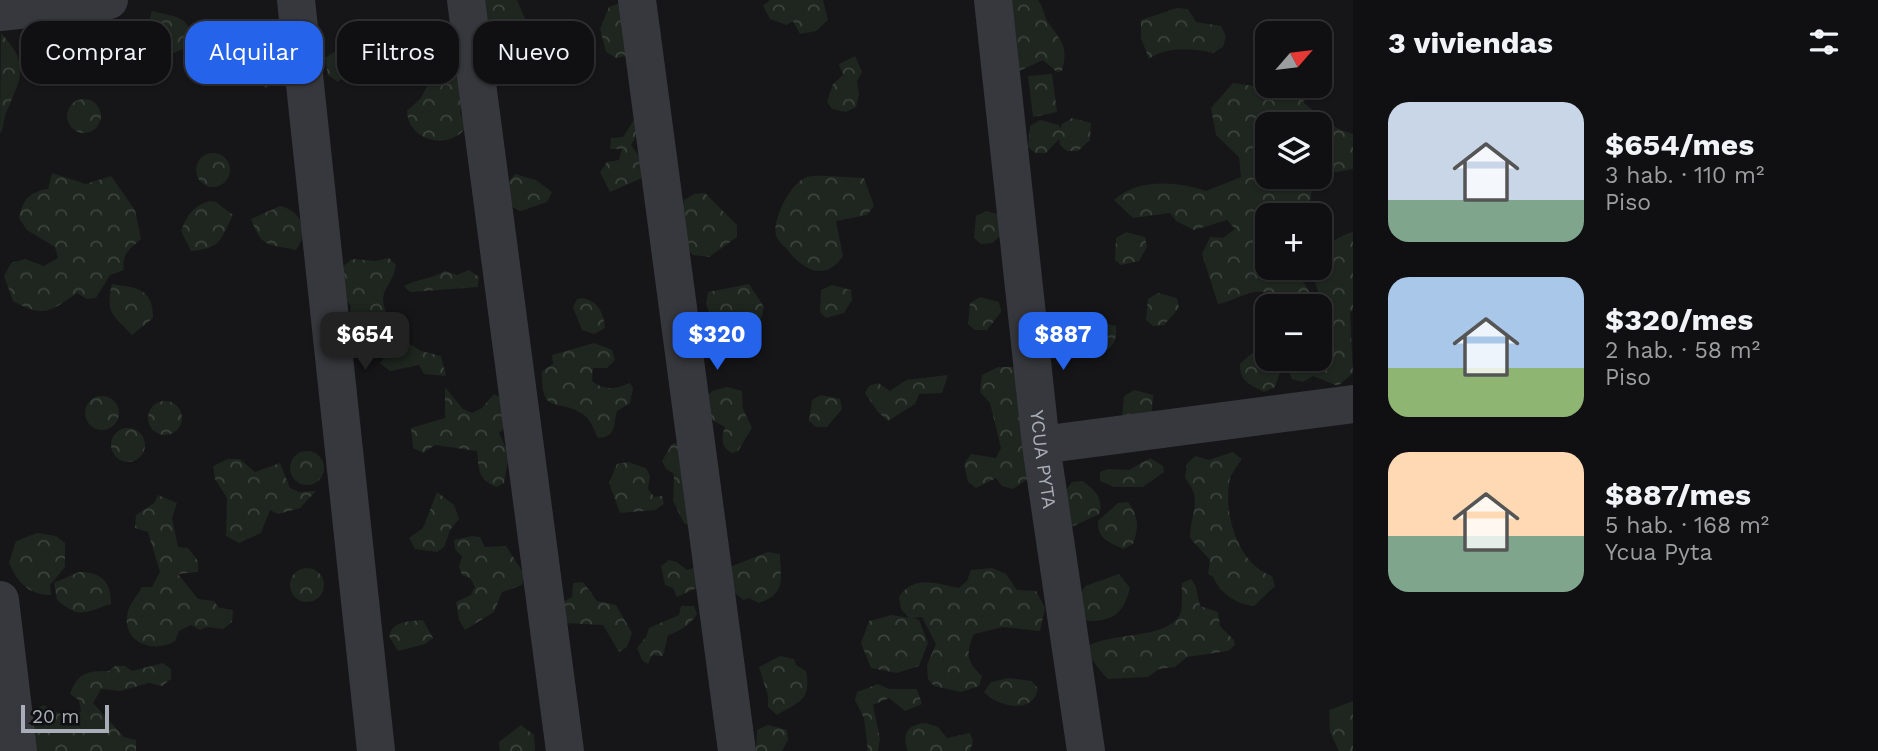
<!DOCTYPE html>
<html lang="es">
<meta charset="utf-8">
<style>
body{margin:0;font-family:"Work Sans",sans-serif;background:#19191b;color:#f1f3f6;height:100vh;display:flex;flex-direction:column;font-size:26px;white-space:nowrap}
*{box-sizing:border-box;margin:0}
p{font-size:23px;color:#9c9d9f}
.icon{flex:none;width:38px;height:38px;fill:none;stroke:currentColor;stroke-width:2;stroke-linecap:round;stroke-linejoin:round}
.map{position:relative;flex:1;overflow:hidden}
.panel{display:flex;flex-direction:column;background:#101012;width:525px}
.panel>*{flex:none}
.top-card{position:absolute;left:21px;top:21px;width:665px;height:63px;display:flex;gap:14px}
.needle{width:46px;rotate:62deg}
.controls{position:absolute;left:1255px;top:21px;display:grid;gap:14px}
.controls a{display:grid;place-items:center;width:77px;height:77px;border-radius:14px;background:#101012;box-shadow:0 2px 5px #0004,0 0 0 2px #303032;font-size:35px}
.scale{position:absolute;left:21px;bottom:18px;width:88px;box-sizing:border-box;padding-left:7px;border:4px solid #a8adb8;border-top:0;font-size:19px;line-height:24px;white-space:nowrap;color:#a8adb8;-webkit-text-stroke:5px #111113;paint-order:stroke}
.price{position:absolute;translate:-50% -60px;padding:0 16px;border-radius:14px;background:#2563eb;color:#fff;font-size:23px;line-height:46px;filter:drop-shadow(0 2px 4px #0008)}
.price::after{content:'';position:absolute;left:50%;top:42px;width:21px;height:16px;margin-left:-10px;background:inherit;clip-path:polygon(0 0,100% 0,50% 100%)}
.price.on{background:#222;color:#fff}
ul{padding:0;list-style:none}
li{display:flex;align-items:center;gap:21px;height:175px;padding:0 35px}
li span{display:grid;place-items:center;flex:none;width:196px;height:140px;border-radius:21px;color:#555}
li>.icon{margin-inline-start:auto}
span .icon{width:84px;height:84px;fill:#fffc;stroke-width:1}
li b{font-size:30px}
h2{display:flex;justify-content:space-between;align-items:center;height:84px;padding:0 35px;font-size:30px}
.pill{padding:0 24px;border-radius:21px;background:#101012;box-shadow:0 2px 5px #0004,0 0 0 2px #303032;font-size:24px;line-height:63px}
.pill.on{background:#2563eb;color:#fff}
main{display:flex;flex:1;min-height:0}
.map>svg:first-child{display:block}
.forest{fill:url(#forest-crowns)}
.lines{fill:none;stroke-linecap:round;stroke-linejoin:round}
.minor{stroke:#37383d;stroke-width:38}
.labels{text-anchor:middle;dominant-baseline:central;stroke-width:7;stroke-linejoin:round;paint-order:stroke}
.street-label{font-size:19px;fill:#a8adb8;stroke:#111113}
</style>
<main>
<div class="map">
<svg width="1353" height="751" viewBox="0 0 1353 751">
<defs>
<pattern id="forest-crowns" width="20" height="18" patternUnits="userSpaceOnUse" patternTransform="scale(1.75)"><rect width="20" height="18" fill="#1e261f"/><path d="M2 6a3 3 0 1 1 6 0M12 15a3 3 0 1 1 6 0" fill="none" stroke="#3c433d"/></pattern>
</defs>
<rect width="100%" height="100%" fill="#161618"/>
<path class="forest" d="M 483,0 L 517,0 L 526,21 C 501,28 484,32 483,0 Z
M 770,0 L 823,0 L 828,20 L 816,31 L 800,34 L 793,21 L 787,25 L 770,19 L 763,6 Z
M 1003,0 L 1038,0 C 1044,8 1044,18 1050,25 C 1063,43 1068,47 1062,71 L 1057,72 L 1043,60 L 1019,71 Z
M 620,3 L 627,56 L 616,58 L 606,52 L 600,29 L 609,7 Z
M 1177,8 L 1188,9 L 1196,22 L 1221,26 L 1226,36 L 1223,47 L 1213,53 C 1194,48 1165,46 1149,59 L 1141,38 L 1141,20 Z
M 152,11 C 179,18 186,14 196,43 L 167,56 L 150,48 L 143,30 L 147,28 Z
M 1,33 C 31,66 21,77 6,113 C 3,121 4,128 0,134 Z
M 246,37 L 277,42 L 286,58 L 283,77 L 265,88 C 246,67 238,67 246,37 Z
M 374,40 L 385,44 L 393,54 L 392,58 L 396,55 L 394,68 L 360,75 L 351,69 L 338,82 L 328,75 L 325,58 L 341,48 L 369,44 Z
M400 65a17 17 0 1 1 34 0a17 17 0 1 1-34 0Z
M 855,56 L 862,72 L 857,81 L 859,94 L 856,107 L 846,112 L 832,109 L 827,102 L 833,84 L 843,75 L 839,64 Z
M 454,65 L 467,76 L 460,112 L 466,127 C 451,151 408,142 407,111 L 421,98 L 429,82 Z
M 1052,74 L 1057,112 L 1033,117 L 1028,76 Z
M 1233,83 L 1266,88 L 1305,86 L 1304,103 C 1320,116 1333,129 1353,134 L 1353,169 L 1320,175 L 1320,124 L 1267,124 L 1267,177 L 1313,177 L 1309,215 L 1267,215 L 1267,268 L 1295,268 L 1310,293 L 1299,306 L 1282,306 C 1262,277 1242,300 1218,304 L 1202,254 L 1210,237 L 1223,238 L 1235,229 L 1227,220 L 1194,230 L 1176,221 L 1170,213 L 1133,218 L 1114,200 C 1137,178 1178,181 1206,191 L 1241,177 L 1239,157 L 1216,135 L 1211,108 Z
M67 116a17 17 0 1 1 34 0a17 17 0 1 1-34 0Z
M 642,107 L 639,132 L 631,145 L 646,166 L 642,178 L 610,192 L 600,172 L 607,162 L 619,160 L 622,149 L 610,149 L 611,138 L 623,137 Z
M 1072,118 L 1091,123 L 1090,140 L 1078,151 L 1067,151 L 1060,145 L 1059,139 L 1046,153 L 1035,153 L 1028,147 L 1030,126 L 1040,120 L 1059,125 L 1060,129 L 1062,124 Z
M196 170a17 17 0 1 1 34 0a17 17 0 1 1-34 0Z
M 52,173 L 86,184 L 111,176 L 135,210 L 141,239 C 130,249 121,254 124,270 L 110,275 L 96,298 L 87,299 L 77,293 C 50,312 44,318 13,301 L 4,276 L 11,263 L 25,259 L 44,266 L 58,258 L 55,247 L 27,230 L 19,218 C 23,199 29,192 48,189 Z
M 515,174 L 536,180 L 552,192 L 547,202 L 521,211 L 510,206 L 504,188 Z
M 827,176 L 864,178 L 874,206 L 867,215 L 836,221 L 843,256 C 824,284 801,268 786,248 C 782,244 777,240 776,235 C 772,220 790,184 805,178 C 810,175 821,176 827,176 Z
M 705,193 L 737,225 L 737,237 L 709,257 L 693,255 C 680,243 681,217 684,200 L 694,194 Z
M 210,201 L 216,202 L 233,215 C 220,240 222,248 191,251 L 181,231 C 188,214 193,206 210,201 Z
M 280,206 C 303,211 309,233 296,250 C 269,244 262,249 251,219 Z
M 986,211 L 1005,216 L 1004,233 L 992,243 L 981,244 L 974,238 L 976,216 Z
M 1126,232 L 1145,237 L 1147,247 L 1139,261 L 1121,265 L 1115,260 L 1116,238 Z
M 1353,232 L 1353,310 L 1350,313 L 1353,373 L 1338,386 L 1313,376 L 1303,382 L 1292,379 L 1284,359 L 1320,359 L 1320,306 L 1316,306 L 1320,298 L 1311,268 L 1320,268 C 1320,247 1335,237 1353,232 Z
M 389,258 L 396,265 C 392,290 374,290 389,318 L 385,329 L 363,336 L 355,332 L 348,321 L 351,306 L 339,291 L 341,268 L 352,259 L 375,261 Z
M 469,270 L 479,277 L 478,287 L 410,292 L 404,286 C 417,279 431,279 445,271 L 457,275 Z
M 112,284 C 137,288 153,288 153,318 L 132,335 C 113,314 105,314 112,284 Z
M 749,284 L 764,307 L 761,319 L 742,337 L 718,337 L 706,304 L 708,292 Z
M 832,285 L 851,290 L 852,300 L 844,313 L 826,318 L 820,312 L 821,290 Z
M 1158,293 L 1177,298 L 1179,308 L 1164,325 L 1153,326 L 1146,320 L 1148,299 Z
M 980,297 L 999,302 L 1001,312 L 987,330 L 975,330 L 968,324 L 970,303 Z
M 582,298 C 598,301 604,313 605,328 L 594,334 L 582,330 L 573,307 L 577,299 Z
M 1097,321 L 1116,326 C 1118,344 1109,353 1092,354 L 1085,348 L 1087,326 Z
M 594,343 L 612,350 L 615,360 L 607,368 L 593,368 L 592,381 C 605,391 615,389 630,383 L 633,389 L 630,403 L 617,411 C 613,425 617,437 598,438 C 593,429 592,420 581,413 C 556,398 541,416 542,371 L 553,364 L 552,355 Z
M 410,344 L 421,351 L 441,356 L 446,376 L 424,374 L 419,365 L 390,371 L 380,363 L 388,353 Z
M 1267,345 L 1267,359 L 1278,359 L 1280,372 L 1275,387 L 1264,392 C 1250,385 1239,381 1240,364 L 1260,346 Z
M 998,367 L 1014,367 L 1021,383 L 1016,392 L 1029,478 L 1013,489 L 1002,486 L 996,478 L 976,488 L 968,482 L 964,464 L 971,454 L 996,458 L 1001,448 L 990,403 L 980,392 L 982,375 Z
M 948,375 L 942,393 L 919,394 L 915,404 L 888,421 L 878,412 L 865,393 L 869,386 L 878,383 L 890,391 L 906,380 Z
M 445,387 L 463,409 L 472,413 L 482,408 L 494,394 L 503,399 L 507,425 L 499,433 L 509,455 L 504,483 L 497,487 C 478,480 479,470 477,451 L 435,445 L 423,453 L 413,448 L 411,428 L 445,418 Z
M 727,387 L 742,391 L 743,409 L 752,428 L 738,451 L 732,453 C 721,448 721,438 725,427 L 710,419 L 705,398 L 712,391 Z
M 1134,390 L 1153,395 L 1152,412 L 1122,417 L 1124,396 Z
M 821,395 L 840,399 L 842,409 L 827,427 L 816,427 L 809,421 L 812,400 Z
M85 413a17 17 0 1 1 34 0a17 17 0 1 1-34 0Z
M148 418a17 17 0 1 1 34 0a17 17 0 1 1-34 0Z
M111 445a17 17 0 1 1 34 0a17 17 0 1 1-34 0Z
M 680,442 L 690,526 L 684,523 L 673,501 L 674,474 L 666,469 L 662,461 L 672,444 Z
M290 468a17 17 0 1 1 34 0a17 17 0 1 1-34 0Z
M 1233,452 L 1242,459 C 1237,466 1230,475 1229,483 C 1224,517 1239,565 1272,576 L 1275,586 L 1254,606 C 1237,605 1220,593 1213,577 L 1208,574 L 1210,560 L 1190,538 C 1190,512 1204,501 1185,478 L 1187,464 L 1195,456 L 1209,460 Z
M 1150,458 L 1163,466 L 1164,472 L 1143,487 L 1114,487 L 1100,481 L 1100,472 L 1108,469 L 1129,470 Z
M 228,459 L 240,459 L 255,472 L 280,463 L 290,488 L 299,492 L 316,491 L 300,508 L 278,514 L 270,510 L 261,533 L 239,543 L 226,536 L 227,498 L 215,479 L 213,466 Z
M 628,462 L 646,468 L 650,476 L 648,489 L 654,497 L 662,496 L 664,504 L 655,510 L 620,513 L 609,483 L 617,464 Z
M 1083,481 C 1095,491 1104,498 1099,514 L 1074,526 L 1065,524 L 1062,495 L 1072,482 Z
M 437,492 L 454,505 L 459,519 L 450,530 L 444,547 L 437,552 L 415,549 L 409,538 L 423,528 Z
M 158,495 L 177,503 L 172,518 L 178,547 L 188,548 L 198,561 L 198,572 L 178,574 L 198,599 L 214,601 L 219,608 L 233,610 L 232,622 L 223,629 L 207,627 L 200,630 L 191,625 L 179,631 L 175,641 C 152,655 120,641 128,611 C 130,603 138,595 142,587 L 152,587 L 160,572 L 148,532 L 135,528 L 136,515 L 154,503 Z
M 1128,502 C 1139,517 1139,527 1133,544 L 1123,549 C 1108,542 1097,538 1098,521 L 1118,503 Z
M 37,533 L 56,536 L 65,543 L 65,567 L 50,585 L 51,595 C 29,595 18,583 9,563 L 16,541 Z
M 472,536 L 480,537 L 485,547 L 506,546 L 524,574 L 522,585 L 502,592 L 494,612 L 465,630 L 459,620 L 456,602 L 471,595 L 475,587 L 470,578 L 462,575 L 459,566 L 462,557 L 455,549 L 454,540 Z
M 768,552 L 780,554 C 780,577 788,593 759,603 L 749,598 L 743,600 L 732,590 L 730,567 Z
M 669,560 L 677,562 L 687,570 L 699,566 L 703,585 L 677,597 L 673,588 L 665,585 L 661,566 Z
M290 585a17 17 0 1 1 34 0a17 17 0 1 1-34 0Z
M 992,568 L 1006,574 L 1017,590 L 1036,591 L 1045,608 L 1040,631 L 1003,627 L 974,634 C 965,654 967,662 982,676 L 979,686 L 961,692 L 934,686 L 928,679 L 927,665 L 936,644 L 922,617 L 913,618 L 919,620 L 928,643 L 919,666 L 897,673 L 871,668 L 861,643 L 869,621 L 892,615 L 909,618 L 901,609 L 899,597 C 915,574 935,584 959,588 L 967,581 L 971,570 Z
M 79,572 C 102,572 111,582 111,604 C 84,612 81,620 57,600 L 54,583 Z
M 1119,574 L 1130,588 C 1123,614 1114,621 1087,621 L 1078,599 L 1085,586 Z
M 1191,579 L 1196,587 L 1200,606 L 1218,612 L 1220,626 L 1234,640 L 1235,645 L 1228,651 L 1187,657 L 1175,667 L 1159,669 L 1148,677 L 1108,679 C 1099,671 1097,663 1087,656 L 1088,646 C 1112,632 1166,639 1179,616 C 1184,608 1181,593 1182,583 Z
M 583,582 L 597,601 L 616,605 L 632,633 L 627,647 L 619,652 L 603,625 L 563,623 L 561,603 L 572,597 L 573,583 Z
M 681,606 L 694,606 L 697,614 C 691,624 679,632 668,635 L 663,656 L 652,655 L 648,664 L 642,660 L 637,648 L 646,637 L 649,628 L 679,615 Z
M 423,620 L 433,638 L 425,644 L 398,651 L 389,636 C 394,620 408,622 423,620 Z
M 780,656 L 794,659 L 796,665 L 806,671 C 812,701 798,702 777,715 L 768,707 L 768,696 L 759,667 Z
M 163,663 L 171,669 L 171,679 L 162,686 L 149,683 L 120,691 L 101,689 L 93,703 L 124,737 L 136,740 L 136,751 L 32,751 L 27,713 L 44,705 C 56,714 66,717 81,712 L 79,700 L 70,694 C 78,672 87,671 109,671 L 115,666 L 125,666 L 132,671 Z
M 1009,678 L 1032,681 L 1038,689 C 1033,715 998,707 984,692 L 991,682 Z
M 878,684 L 889,689 L 917,689 L 922,704 L 905,711 L 889,698 L 873,705 L 880,739 L 878,751 L 868,751 L 864,718 L 855,700 L 857,692 Z
M 1353,701 L 1353,751 L 1339,751 L 1330,732 L 1329,710 Z
M 926,723 L 938,727 L 947,738 L 970,733 L 973,741 L 970,751 L 908,751 C 901,733 908,724 926,723 Z
M 521,725 L 534,735 L 535,751 L 500,751 L 499,742 Z
M 768,725 L 787,730 L 788,740 L 782,751 L 756,751 L 757,730 Z"/>
<g class="lines">
<g class="minor">
<path d="M 296,0 L 376,751"/>
<path d="M 466,0 L 565,751"/>
<path d="M 637,0 L 737,751"/>
<path id="s1" d="M 993,0 L 1041,445 L 1086,751"/>
<path d="M 0,12 L 109,0"/>
<path d="M 1041,445 L 1353,404"/>
<path d="M 0,600 L 18,751"/>
</g>
</g>
<g class="labels">
<g class="street-label">
<text stroke="none"><textPath href="#s1" startOffset="462">YCUA PYTA</textPath></text>
</g>
</g>
</svg>
<div class="controls">
<a><svg class="needle" viewBox="-14 -14 28 28"><path d="M0-13l5 13h-10z" fill="#e53935"/><path d="M0 13l5-13h-10z" fill="#9c9d9f"/></svg></a>
<a><svg class="icon" aria-label="layers" viewBox="0 0 24 24"><path d="M12 4l9 5-9 5-9-5zM3 14l9 5 9-5"/></svg></a>
<a>+</a>
<a>−</a>
</div>
<div class="scale">20 m</div>
<b class="price on" style="left:365px;top:372px">$654</b>
<b class="price" style="left:717px;top:372px">$320</b>
<b class="price" style="left:1063px;top:372px">$887</b>
<div class="top-card">
<a class="pill">Comprar</a>
<a class="pill on">Alquilar</a>
<a class="pill">Filtros</a>
<a class="pill">Nuevo</a>
</div>
</div>
<section class="panel">
<h2>3 viviendas<svg class="icon" aria-label="filters" viewBox="0 0 24 24"><path d="M4 7h16M4 17h16"/><circle cx="9" cy="7" r="2"/><circle cx="15" cy="17" r="2"/></svg></h2>
<ul>
<li><span style="background:linear-gradient(#c9d6e8 70%,#7fa58c 0)"><svg class="icon" aria-label="home" viewBox="0 0 24 24"><path d="M3 11l9-7 9 7M6 9v11h12V9"/></svg></span><div><b>$654/mes</b><p>3 hab. · 110 m²</p><p>Piso</p></div></li>
<li><span style="background:linear-gradient(#a9c7e8 65%,#8fb573 0)"><svg class="icon" aria-label="home" viewBox="0 0 24 24"><path d="M3 11l9-7 9 7M6 9v11h12V9"/></svg></span><div><b>$320/mes</b><p>2 hab. · 58 m²</p><p>Piso</p></div></li>
<li><span style="background:linear-gradient(#ffd9b3 60%,#7fa58c 0)"><svg class="icon" aria-label="home" viewBox="0 0 24 24"><path d="M3 11l9-7 9 7M6 9v11h12V9"/></svg></span><div><b>$887/mes</b><p>5 hab. · 168 m²</p><p>Ycua Pyta</p></div></li>
</ul>
</section>
</main>
